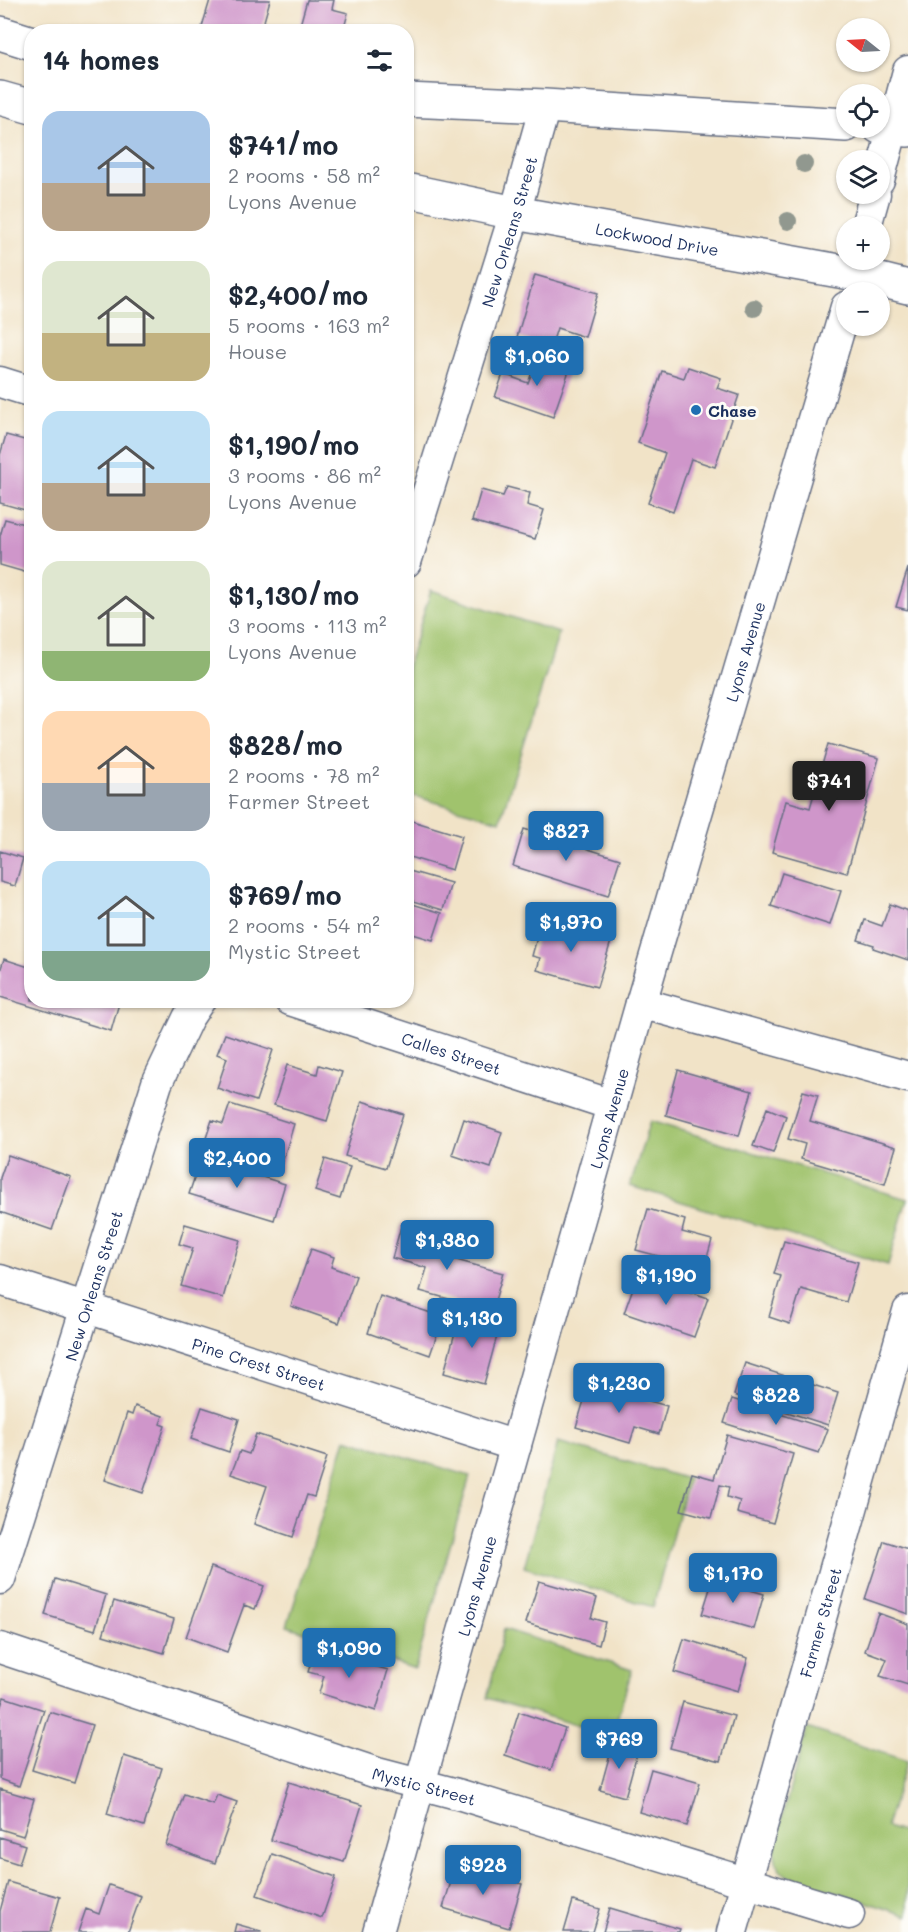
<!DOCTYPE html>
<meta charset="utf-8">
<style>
body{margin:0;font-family:Mali,sans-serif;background:#f2f2f3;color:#1f2937;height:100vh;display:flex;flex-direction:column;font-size:22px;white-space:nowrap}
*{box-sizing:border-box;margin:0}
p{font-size:20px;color:#747a83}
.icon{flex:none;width:33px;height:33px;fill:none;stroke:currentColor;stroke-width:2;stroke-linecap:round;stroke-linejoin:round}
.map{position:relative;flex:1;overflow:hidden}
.panel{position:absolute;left:24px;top:24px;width:390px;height:984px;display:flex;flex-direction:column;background:#fff;border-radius:24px;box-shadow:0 2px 4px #0004}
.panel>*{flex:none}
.needle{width:39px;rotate:288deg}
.buttons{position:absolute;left:836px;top:18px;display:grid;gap:12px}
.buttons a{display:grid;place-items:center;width:54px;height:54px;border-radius:50%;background:#fff;box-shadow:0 2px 4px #0004;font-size:30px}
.price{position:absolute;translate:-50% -51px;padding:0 14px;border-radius:6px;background:#1f6fb2;color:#fff;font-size:20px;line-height:39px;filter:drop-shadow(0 2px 3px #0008)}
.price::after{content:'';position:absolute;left:50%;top:36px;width:18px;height:14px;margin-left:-9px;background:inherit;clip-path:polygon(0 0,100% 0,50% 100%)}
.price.current{background:#222;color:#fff}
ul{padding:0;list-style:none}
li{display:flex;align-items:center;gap:18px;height:150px;padding:0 18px}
li span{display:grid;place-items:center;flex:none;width:168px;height:120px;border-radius:18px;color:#555}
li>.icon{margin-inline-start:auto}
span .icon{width:72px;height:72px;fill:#fffc;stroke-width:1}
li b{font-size:26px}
h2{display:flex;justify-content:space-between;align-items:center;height:72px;padding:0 18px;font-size:26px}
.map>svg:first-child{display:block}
.green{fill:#a0c36d;stroke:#5e7966;stroke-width:1.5}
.building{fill:#cf96ca}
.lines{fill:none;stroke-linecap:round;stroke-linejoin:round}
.minor-casing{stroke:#666e83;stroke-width:33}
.major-casing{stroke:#666e83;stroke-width:36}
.minor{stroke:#fff;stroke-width:30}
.major{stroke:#fff;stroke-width:33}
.tree{fill:#91988f}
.poi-dot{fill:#1f6fb2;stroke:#fdfcf7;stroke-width:2}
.labels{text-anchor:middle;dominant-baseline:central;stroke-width:6;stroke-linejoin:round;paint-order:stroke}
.street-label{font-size:16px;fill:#1b2f5e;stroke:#fdfcf7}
.poi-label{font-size:16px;font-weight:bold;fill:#1b2f5e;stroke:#fdfcf7;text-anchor:start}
</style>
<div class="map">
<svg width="908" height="1932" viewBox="0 0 908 1932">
<rect width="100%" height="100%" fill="#fdfcf7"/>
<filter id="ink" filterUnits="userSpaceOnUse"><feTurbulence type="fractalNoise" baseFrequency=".0167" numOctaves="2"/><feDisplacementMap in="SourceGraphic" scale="12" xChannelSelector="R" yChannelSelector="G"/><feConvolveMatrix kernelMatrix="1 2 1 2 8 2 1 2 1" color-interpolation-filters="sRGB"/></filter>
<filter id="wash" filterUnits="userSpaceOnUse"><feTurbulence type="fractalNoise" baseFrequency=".008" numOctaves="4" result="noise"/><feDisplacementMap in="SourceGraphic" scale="24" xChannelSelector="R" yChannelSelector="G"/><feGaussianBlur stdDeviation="1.35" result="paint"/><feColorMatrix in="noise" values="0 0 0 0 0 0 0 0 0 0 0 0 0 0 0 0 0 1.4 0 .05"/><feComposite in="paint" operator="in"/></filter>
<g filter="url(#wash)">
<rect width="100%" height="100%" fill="#f1e3c7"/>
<path class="green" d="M 431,590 L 559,633 L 500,821 L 407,794 L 407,667 Z
M 650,1121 L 907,1199 L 888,1265 L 630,1186 Z
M 346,1439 L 470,1476 L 415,1669 L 287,1626 Z
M 558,1442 L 688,1479 L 653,1607 L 524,1567 Z
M 504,1629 L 632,1670 L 612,1736 L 487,1698 Z
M 807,1728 L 907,1761 L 886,1827 L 908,1834 L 908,1916 L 788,1876 C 775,1869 774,1856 775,1842 Z"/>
<g id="blocks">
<path class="building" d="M 210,0 L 270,0 L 261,32 L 206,32 L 201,30 Z
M 307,0 L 334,0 L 332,9 L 348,13 L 343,32 L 298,32 Z
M 535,275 L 598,293 L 585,337 L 557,328 L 551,347 L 517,337 Z
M 539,354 L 571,365 L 553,417 L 495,397 L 503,374 L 528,383 Z
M 688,367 L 721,378 L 717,388 L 739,395 L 715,467 L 691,459 L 673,512 L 648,503 L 665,453 L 638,443 L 662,371 L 684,378 Z
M 6,435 L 32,442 L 32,512 L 0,503 L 0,455 Z
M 507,487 L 530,493 L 527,505 L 544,510 L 535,539 L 472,521 L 481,490 L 503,496 Z
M 5,519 L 32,526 L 32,561 L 28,573 L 0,565 L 0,536 Z
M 908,568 L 908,610 L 896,607 Z
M 828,744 L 879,758 L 847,873 L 772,852 L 786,801 L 810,808 Z
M 406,819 L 462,836 L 452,870 L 406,856 Z
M 524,829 L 620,859 L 608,896 L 513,866 Z
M 0,851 L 23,858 L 15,886 L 0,882 Z
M 406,870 L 451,883 L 443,910 L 406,899 Z
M 782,873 L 841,891 L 830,925 L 771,906 Z
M 406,902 L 442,913 L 433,940 L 406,932 Z
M 890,904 L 908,911 L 908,960 L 873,948 L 874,945 L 858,940 L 865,920 L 882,926 Z
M 542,919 L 612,938 L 597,987 L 537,970 L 540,958 L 532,956 Z
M 4,959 L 32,968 L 32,1000 L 120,1000 L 111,1031 L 0,997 L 0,971 Z
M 225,1034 L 273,1050 L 256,1101 L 217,1088 L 227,1058 L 217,1054 Z
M 287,1065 L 317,1074 L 319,1065 L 342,1072 L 327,1121 L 274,1105 Z
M 678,1070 L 752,1091 L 739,1136 L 666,1115 Z
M 803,1091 L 818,1095 L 810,1121 L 896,1147 L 885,1184 L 801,1159 L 805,1144 L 788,1139 Z
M 362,1101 L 403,1114 L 386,1168 L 345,1156 Z
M 230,1104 L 294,1124 L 279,1173 L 202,1150 L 212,1120 L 223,1124 Z
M 767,1108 L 786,1116 L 773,1153 L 753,1146 Z
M 464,1119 L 502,1132 L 491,1168 L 452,1155 Z
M 8,1155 L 71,1177 L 52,1230 L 0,1212 L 0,1178 Z
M 201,1158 L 285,1184 L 274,1220 L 189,1194 Z
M 325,1159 L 350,1167 L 340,1199 L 315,1191 Z
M 648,1209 L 685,1220 L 682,1232 L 712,1240 L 704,1268 L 636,1250 Z
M 402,1223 L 437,1233 L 431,1253 L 503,1273 L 492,1311 L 420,1291 L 427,1268 L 392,1258 Z
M 185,1224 L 240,1240 L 223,1298 L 181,1286 L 193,1248 L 179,1244 Z
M 784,1241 L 858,1262 L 846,1302 L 801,1289 L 790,1324 L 769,1317 L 781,1276 L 774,1274 Z
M 311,1249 L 334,1257 L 331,1267 L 356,1276 L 339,1323 L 291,1306 Z
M 638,1274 L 708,1298 L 694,1337 L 624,1313 Z
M 380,1296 L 443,1317 L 430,1355 L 368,1333 Z
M 460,1314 L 500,1325 L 484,1384 L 444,1373 Z
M 745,1363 L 838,1393 L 828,1425 L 734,1395 Z
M 589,1384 L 667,1406 L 659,1434 L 635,1427 L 630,1443 L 576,1427 Z
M 732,1399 L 828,1429 L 819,1453 L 724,1423 Z
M 135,1406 L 163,1416 L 160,1424 L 165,1426 L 143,1493 L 105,1480 L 127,1413 L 132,1415 Z
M 202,1407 L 239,1419 L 229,1452 L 191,1439 Z
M 256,1434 L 327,1457 L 314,1497 L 307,1495 L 293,1537 L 254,1524 L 267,1486 L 231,1474 L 240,1451 L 249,1454 Z
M 727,1435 L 793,1454 L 773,1523 L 737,1513 L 740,1501 L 727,1497 L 729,1487 L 720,1485 L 711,1518 L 681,1510 L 692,1473 L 714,1479 Z
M 884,1541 L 908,1549 L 908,1614 L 865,1599 Z
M 211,1567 L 264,1586 L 255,1609 L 244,1605 L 227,1652 L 186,1637 Z
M 55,1579 L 106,1595 L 95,1630 L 45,1615 Z
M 713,1579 L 764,1594 L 754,1629 L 702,1614 Z
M 539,1581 L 597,1598 L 591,1618 L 605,1622 L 599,1645 L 526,1623 Z
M 114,1601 L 174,1619 L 164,1653 L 103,1635 Z
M 878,1613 L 908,1624 L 908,1685 L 880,1676 L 887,1659 L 865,1651 Z
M 684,1639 L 748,1658 L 738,1691 L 674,1672 Z
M 315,1649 L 388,1670 L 376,1711 L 319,1693 L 324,1676 L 308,1672 Z
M 4,1697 L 44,1710 L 19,1786 L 0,1779 L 0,1709 Z
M 683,1702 L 734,1716 L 721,1761 L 670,1748 Z
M 50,1712 L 92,1725 L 74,1783 L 32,1770 Z
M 519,1712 L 565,1728 L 551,1770 L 505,1755 Z
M 613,1743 L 638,1750 L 625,1797 L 600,1790 Z
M 124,1756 L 162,1768 L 144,1826 L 107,1814 Z
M 651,1769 L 700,1783 L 687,1826 L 639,1812 Z
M 289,1782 L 362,1805 L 344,1862 L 271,1840 Z
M 0,1789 L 34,1799 L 23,1836 L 0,1829 Z
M 184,1794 L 213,1804 L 217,1795 L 237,1802 L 215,1863 L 166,1845 Z
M 0,1837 L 25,1845 L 19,1864 L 0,1858 Z
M 272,1854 L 336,1877 L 322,1918 L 257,1895 Z
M 456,1865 L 522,1884 L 509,1928 L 443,1908 Z
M 8,1882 L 60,1897 L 50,1932 L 0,1932 L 0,1911 Z
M 109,1885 L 141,1896 L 128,1932 L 78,1932 L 86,1909 L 99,1914 Z
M 573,1901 L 600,1909 L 593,1932 L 564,1932 Z
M 610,1908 L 680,1929 L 679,1932 L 603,1932 Z
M 236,1924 L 261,1931 L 261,1932 L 234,1932 Z"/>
</g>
</g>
<g filter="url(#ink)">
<use href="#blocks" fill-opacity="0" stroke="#666e83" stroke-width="1.5"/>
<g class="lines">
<g class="minor-casing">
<g id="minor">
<path d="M 879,180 L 908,71"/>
<path d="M 866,226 L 875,194"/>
<path d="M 0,382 L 32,392"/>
<path id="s1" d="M 406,562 L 515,213 L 545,106"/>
<path id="s2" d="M 290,1000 L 612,1105"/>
<path d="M 641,1003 L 908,1077"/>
<path id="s3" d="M 0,1280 L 516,1446"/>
<path id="s4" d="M 0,1579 L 157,1083 L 188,1018 L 200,1000"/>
<path id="s5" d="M 0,1648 L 377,1773 L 461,1795 L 849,1914"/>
<path id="s6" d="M 378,1932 L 641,1003 L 846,307"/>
<path id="s7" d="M 732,1932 L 908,1311"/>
</g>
</g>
<g class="major-casing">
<g id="major">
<path d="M 0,33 L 32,43"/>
<path d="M 0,98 L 32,107"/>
<path d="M 406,100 L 545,106 L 846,125"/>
<path d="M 879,127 L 908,130"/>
<path id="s8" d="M 406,190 L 515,213 L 856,274 L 908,287"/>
</g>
</g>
<use href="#minor" class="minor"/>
<use href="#major" class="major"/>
</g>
<g class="tree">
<circle cx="804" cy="164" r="9"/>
<circle cx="788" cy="221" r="9"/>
<circle cx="754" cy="308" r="9"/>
</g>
</g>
<circle class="poi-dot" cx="696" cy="410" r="6"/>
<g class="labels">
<g class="street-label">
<text stroke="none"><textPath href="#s1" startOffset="346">New Orleans Street</textPath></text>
<text stroke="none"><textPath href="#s8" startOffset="256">Lockwood Drive</textPath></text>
<text stroke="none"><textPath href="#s6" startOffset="1332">Lyons Avenue</textPath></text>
<text stroke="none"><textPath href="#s2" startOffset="170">Calles Street</textPath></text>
<text stroke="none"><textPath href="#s6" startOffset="846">Lyons Avenue</textPath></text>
<text stroke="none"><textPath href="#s4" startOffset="308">New Orleans Street</textPath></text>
<text stroke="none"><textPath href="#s3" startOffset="272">Pine Crest Street</textPath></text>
<text stroke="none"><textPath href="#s6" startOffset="360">Lyons Avenue</textPath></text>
<text stroke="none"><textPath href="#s7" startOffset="322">Farmer Street</textPath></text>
<text stroke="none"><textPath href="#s5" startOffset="446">Mystic Street</textPath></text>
</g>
<g class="poi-label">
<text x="708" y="410">Chase</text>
</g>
</g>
</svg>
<div class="buttons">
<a><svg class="needle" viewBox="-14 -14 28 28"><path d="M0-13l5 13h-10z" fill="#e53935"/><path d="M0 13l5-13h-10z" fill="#747a83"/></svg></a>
<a><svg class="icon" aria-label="locate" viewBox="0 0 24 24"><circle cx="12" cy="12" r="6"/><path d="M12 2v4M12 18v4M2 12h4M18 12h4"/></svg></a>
<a><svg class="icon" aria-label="layers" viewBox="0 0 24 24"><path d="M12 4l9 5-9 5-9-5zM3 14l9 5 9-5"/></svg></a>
<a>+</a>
<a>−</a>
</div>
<b class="price" style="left:537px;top:387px">$1,060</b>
<b class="price current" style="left:829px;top:812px">$741</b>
<b class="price" style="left:566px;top:862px">$827</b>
<b class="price" style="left:571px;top:953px">$1,970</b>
<b class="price" style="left:237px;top:1189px">$2,400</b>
<b class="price" style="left:447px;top:1271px">$1,380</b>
<b class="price" style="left:666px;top:1306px">$1,190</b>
<b class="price" style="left:472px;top:1349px">$1,130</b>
<b class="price" style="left:619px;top:1414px">$1,230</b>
<b class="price" style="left:776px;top:1426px">$828</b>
<b class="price" style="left:733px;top:1604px">$1,170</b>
<b class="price" style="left:349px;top:1679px">$1,090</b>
<b class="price" style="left:619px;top:1770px">$769</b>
<b class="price" style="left:483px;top:1896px">$928</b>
<section class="panel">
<h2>14 homes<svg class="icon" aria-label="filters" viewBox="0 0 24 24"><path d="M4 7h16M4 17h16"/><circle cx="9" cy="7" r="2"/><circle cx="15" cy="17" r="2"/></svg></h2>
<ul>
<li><span style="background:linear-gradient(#a9c7e8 60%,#b9a48a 0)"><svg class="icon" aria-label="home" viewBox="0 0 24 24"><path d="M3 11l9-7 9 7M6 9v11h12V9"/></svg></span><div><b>$741/mo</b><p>2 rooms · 58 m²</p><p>Lyons Avenue</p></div></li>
<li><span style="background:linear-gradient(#dfe7d0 60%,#c2b280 0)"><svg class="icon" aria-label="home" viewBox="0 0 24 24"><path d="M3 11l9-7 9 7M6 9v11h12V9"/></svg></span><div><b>$2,400/mo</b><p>5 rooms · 163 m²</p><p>House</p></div></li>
<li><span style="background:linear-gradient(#bfe0f5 60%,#b9a48a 0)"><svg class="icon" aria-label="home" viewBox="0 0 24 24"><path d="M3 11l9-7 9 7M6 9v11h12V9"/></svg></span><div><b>$1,190/mo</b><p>3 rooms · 86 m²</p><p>Lyons Avenue</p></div></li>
<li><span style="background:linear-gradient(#dfe7d0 75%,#8fb573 0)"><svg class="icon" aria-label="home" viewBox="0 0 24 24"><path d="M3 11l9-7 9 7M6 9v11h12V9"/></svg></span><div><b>$1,130/mo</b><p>3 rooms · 113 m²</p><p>Lyons Avenue</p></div></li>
<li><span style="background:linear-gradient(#ffd9b3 60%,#9aa5b1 0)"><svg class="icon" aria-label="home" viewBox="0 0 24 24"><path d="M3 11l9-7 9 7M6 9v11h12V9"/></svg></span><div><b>$828/mo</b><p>2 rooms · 78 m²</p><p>Farmer Street</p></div></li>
<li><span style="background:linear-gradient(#bfe0f5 75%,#7fa58c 0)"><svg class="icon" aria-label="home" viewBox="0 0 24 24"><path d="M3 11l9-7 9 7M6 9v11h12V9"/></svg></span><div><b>$769/mo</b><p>2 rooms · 54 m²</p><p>Mystic Street</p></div></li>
</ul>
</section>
</div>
